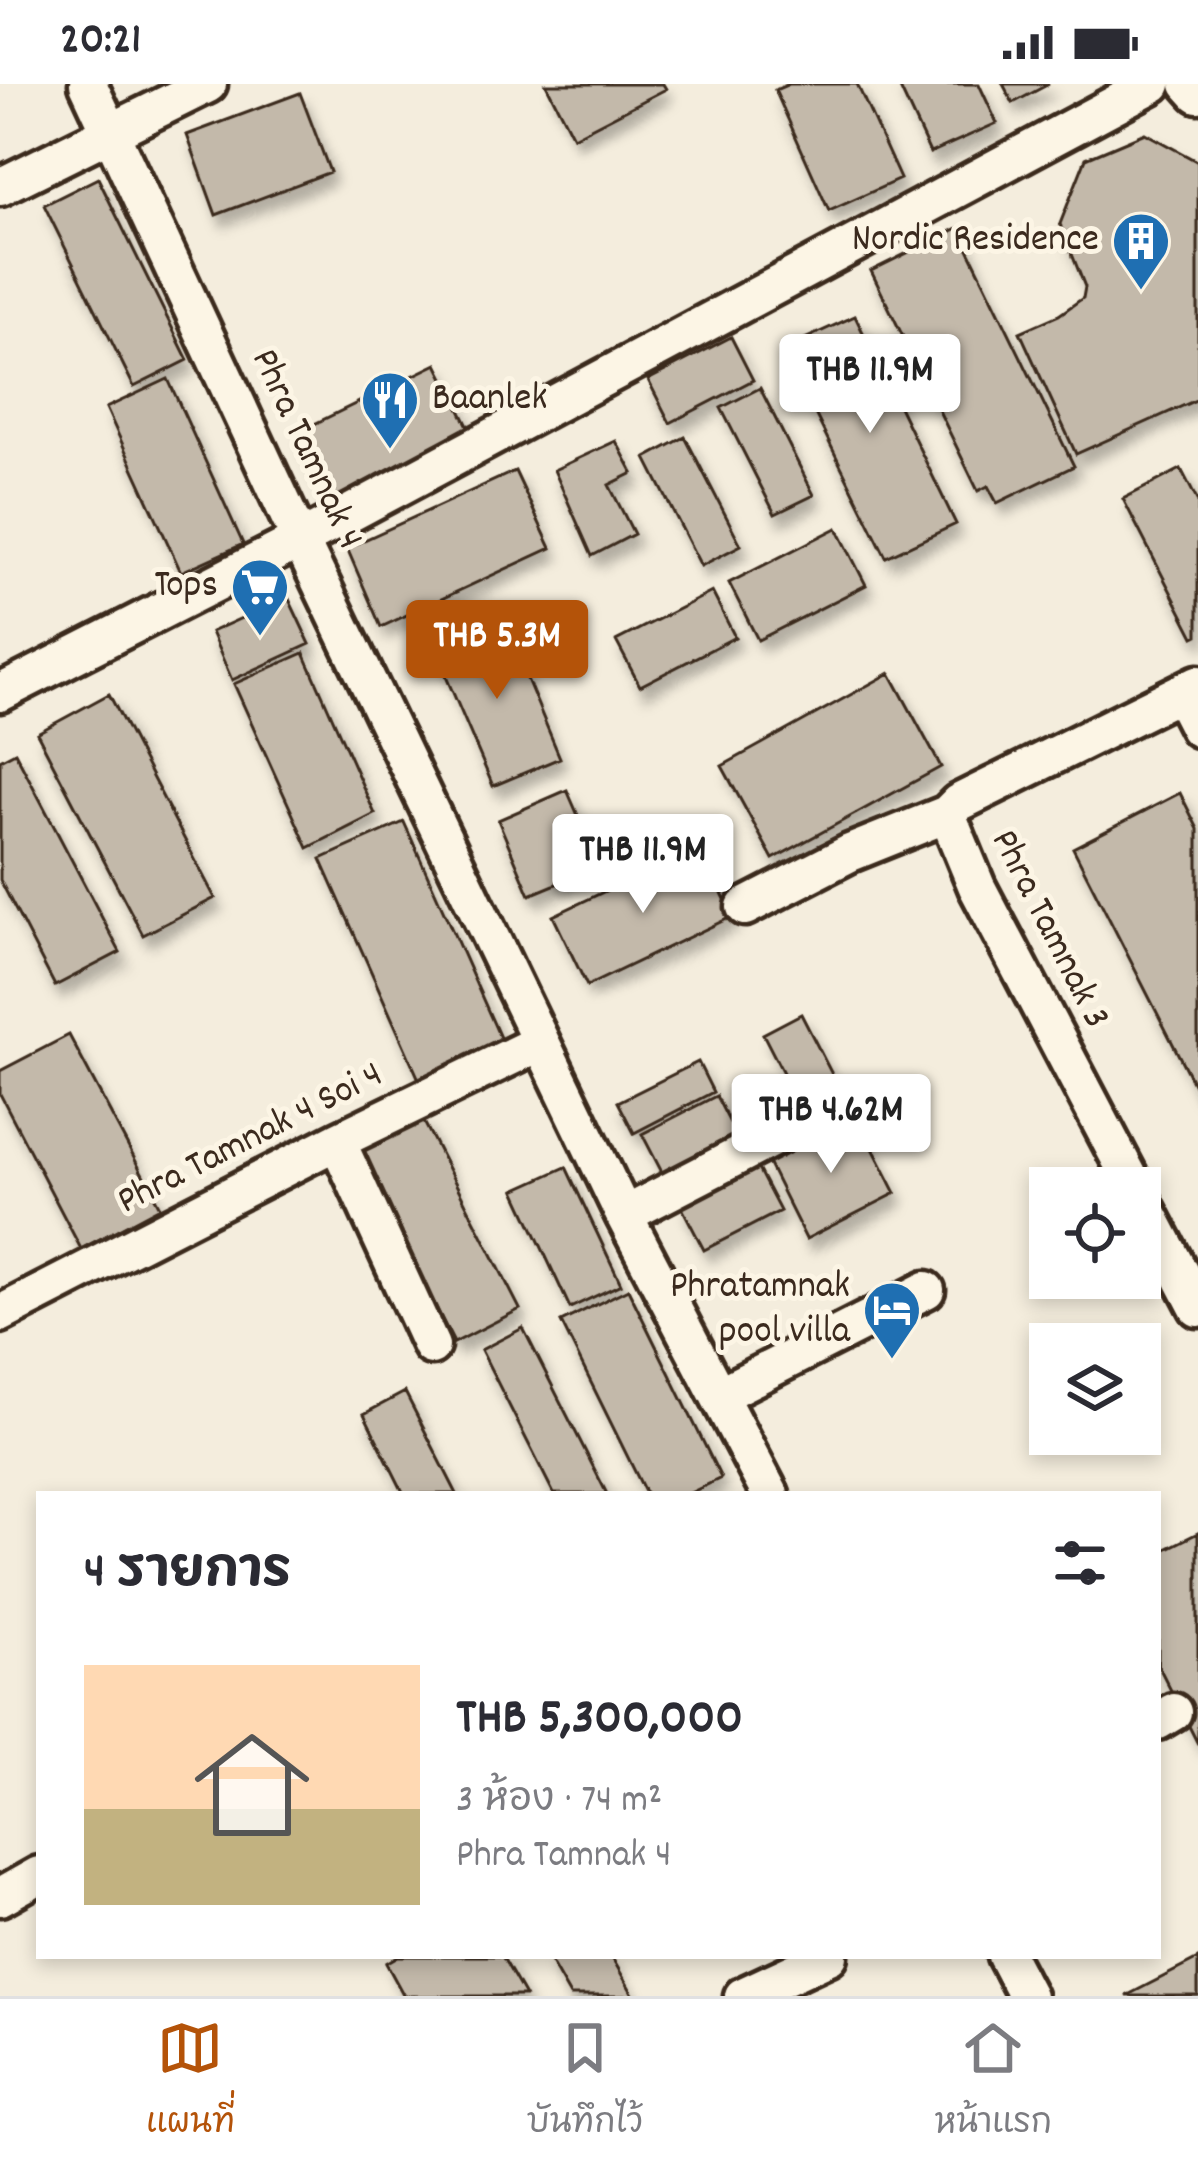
<!DOCTYPE html>
<html lang="th">
<meta charset="utf-8">
<style>
body{margin:0;font-family:Dekko,"Playpen Sans Thai",sans-serif;background:#f2f2f3;color:#2b2b33;height:100vh;display:flex;flex-direction:column;font-size:45px;white-space:nowrap}
*{box-sizing:border-box;margin:0}
p{font-size:39px;color:#7c7c81}
.icon{flex:none;width:66px;height:66px;fill:none;stroke:currentColor;stroke-width:2;stroke-linecap:round;stroke-linejoin:round}
.map{position:relative;flex:1;overflow:hidden}
.panel{position:absolute;left:36px;top:1407px;width:1125px;height:468px;display:flex;flex-direction:column;background:#fff;border-radius:0px;box-shadow:0 6px 18px #0003}
.panel>*{flex:none}
.buttons{position:absolute;left:1029px;top:1083px;display:grid;gap:24px}
.buttons a{display:grid;place-items:center;width:132px;height:132px;border-radius:0px;background:#fff;box-shadow:0 6px 18px #0003;font-size:60px}
.price{position:absolute;translate:-50% -102px;padding:0 27px;border-radius:12px;background:#fff;color:#222;font-size:39px;line-height:78px;filter:drop-shadow(0 3px 6px #0008)}
.price::after{content:'';position:absolute;left:50%;top:72px;width:36px;height:27px;margin-left:-18px;background:inherit;clip-path:polygon(0 0,100% 0,50% 100%)}
.price.current{background:#b45309;color:#fff}
ul{padding:0;list-style:none}
li{display:flex;align-items:center;gap:36px;height:300px;padding:0 48px}
li+li{border-top:3px solid #e1e1e2}
li span{display:grid;place-items:center;flex:none;width:336px;height:240px;border-radius:0px;color:#555}
li>.icon{margin-inline-start:auto}
span .icon{width:144px;height:144px;fill:#fffc;stroke-width:1}
li b{font-size:51px}
h2{display:flex;justify-content:space-between;align-items:center;height:144px;padding:0 48px;font-size:51px}
.status{display:flex;justify-content:space-between;align-items:center;height:84px;padding:0 60px;background:#fff;direction:ltr}
.status svg{height:33px;fill:currentColor}
.tab-bar{display:flex;justify-content:space-around;align-items:center;height:168px;border-top:3px solid #e1e1e2;background:#fff;font-size:33px;color:#7c7c81}
.tab-bar a{display:grid;justify-items:center;gap:6px}
.tab-bar .current{color:#b45309}
.map>svg:first-child{display:block}
.building{fill:#c3b9aa;stroke:#3b2a1e;stroke-width:3;filter:url(#shadow)}
.lines{fill:none;stroke-linecap:round;stroke-linejoin:round}
.minor-casing{stroke:#3b2a1e;stroke-width:45}
.minor{stroke:#fcf5e5;stroke-width:36}
.labels{text-anchor:middle;dominant-baseline:central;stroke-width:10;stroke-linejoin:round;paint-order:stroke}
.poi-label{font-size:39px;fill:#3b2a1e;stroke:#fcf5e5;text-anchor:end}
.street-label{font-size:39px;fill:#3b2a1e;stroke:#fcf5e5}
</style>
<div class="status"><b>20:21</b><svg viewBox="0 0 49 12"><path d="M0 12V9h3v3zM5 12V6h3v6zM10 12V3h3v9zM15 12V0h3v12zM26 1h20v11H26zM47 4h2v5h-2z"/></svg></div>
<div class="map">
<svg width="1198" height="1912" viewBox="0 0 1198 1912">
<defs>
<filter id="shadow"><feDropShadow dx="6" dy="11" stdDeviation="6" flood-color="#0004"/></filter>
</defs>
<rect width="100%" height="100%" fill="#f4eddd"/>
<filter id="ink" filterUnits="userSpaceOnUse"><feTurbulence type="fractalNoise" baseFrequency=".00833" numOctaves="2"/><feDisplacementMap in="SourceGraphic" scale="24" xChannelSelector="R" yChannelSelector="G"/><feConvolveMatrix kernelMatrix="1 2 1 2 8 2 1 2 1" color-interpolation-filters="sRGB"/></filter>
<g filter="url(#ink)">
<path class="building" d="M 546,0 L 663,0 L 666,5 L 573,53 Z
M 789,0 L 857,0 L 900,95 L 829,127 L 775,6 Z
M 898,0 L 979,0 L 997,39 L 930,69 Z
M 1003,0 L 1049,0 L 1013,19 Z
M 300,9 L 330,88 L 216,131 L 187,51 Z
M 1145,49 L 1198,78 L 1198,315 L 1076,370 L 1020,248 L 1059,231 L 1083,214 L 1085,203 L 1060,140 L 1086,74 Z
M 98,94 L 188,276 L 134,303 L 44,121 Z
M 958,144 L 1074,382 L 997,419 L 988,402 L 978,407 L 871,187 Z
M 855,232 L 956,440 L 886,473 L 783,265 Z
M 731,253 L 753,296 L 670,339 L 648,296 Z
M 437,280 L 475,356 L 334,433 L 296,349 Z
M 168,295 L 243,460 L 181,488 L 106,324 Z
M 760,304 L 814,411 L 775,430 L 721,324 Z
M 685,353 L 741,461 L 701,482 L 646,374 Z
M 616,357 L 633,389 L 609,401 L 634,450 L 592,472 L 554,386 Z
M 1181,385 L 1198,418 L 1198,551 L 1194,553 L 1123,415 Z
M 515,387 L 551,464 L 381,543 L 347,464 Z
M 837,444 L 866,501 L 758,556 L 729,499 Z
M 712,508 L 735,553 L 640,602 L 616,557 Z
M 288,513 L 310,560 L 232,596 L 211,548 Z
M 501,533 L 560,674 L 493,702 L 433,562 Z
M 304,569 L 375,730 L 308,764 L 234,600 Z
M 890,589 L 941,683 L 773,775 L 722,682 Z
M 109,610 L 215,814 L 143,851 L 37,649 Z
M 15,668 L 120,868 L 55,902 L 0,796 L 0,676 Z
M 567,706 L 600,782 L 530,811 L 498,736 Z
M 1180,709 L 1198,745 L 1198,1009 L 1073,764 Z
M 404,738 L 505,965 L 422,1002 L 321,775 Z
M 700,762 L 733,832 L 587,902 L 553,832 Z
M 801,930 L 838,1002 L 800,1022 L 763,950 Z
M 69,951 L 160,1123 L 81,1165 L 0,1010 L 0,987 Z
M 698,978 L 713,1008 L 634,1049 L 618,1018 Z
M 775,992 L 792,1025 L 748,1048 L 732,1015 Z
M 716,1012 L 741,1060 L 667,1098 L 642,1050 Z
M 855,1029 L 896,1109 L 806,1155 L 766,1075 Z
M 421,1032 L 520,1225 L 454,1259 L 356,1065 Z
M 756,1081 L 780,1127 L 704,1166 L 680,1120 Z
M 566,1083 L 621,1200 L 570,1224 L 515,1106 Z
M 628,1205 L 721,1394 L 688,1410 L 646,1410 L 561,1238 Z
M 523,1244 L 607,1410 L 554,1410 L 481,1266 Z
M 405,1308 L 457,1410 L 404,1410 L 364,1330 Z
M 1198,1449 L 1198,1660 L 1158,1581 L 1158,1469 Z
M 398,1872 L 502,1872 L 525,1912 L 404,1912 L 386,1879 Z
M 547,1872 L 611,1872 L 634,1912 L 570,1912 Z
M 1198,1875 L 1198,1912 L 1126,1912 Z"/>
<g class="lines">
<g class="minor-casing">
<path id="minor" d="M 88,0 L 300,456 L 624,1131 L 770,1410
M 1189,0 L 1198,10
M 0,103 L 208,0
M 0,609 L 300,456 L 1153,0
M 1180,609 L 1198,644
M 745,823 L 850,769 L 947,730
M 337,1057 L 431,1262
M 1135,1104 L 977,803 L 947,730 L 958,719 L 1198,600
M 1140,1113 L 1198,1224
M 624,1131 L 846,1016
M 0,1230 L 337,1057 L 541,958
M 719,1311 L 926,1206
M 1158,1637 L 1173,1628
M 0,1813 L 39,1791
M 1006,1872 L 1027,1912
M 743,1912 L 829,1872"/>
</g>
<use href="#minor" class="minor"/>
</g>
</g>
<defs>
<g id="building-pin" transform="scale(3)"><path d="M0 17L-7.5 6A9.5 9.5 0 1 1 7.5 6Z" fill="#1f6fb2" stroke="#fcf5e5"/><path d="M-4-6H4V6H1V3H-1V6H-4ZM-2.5-4.3h1.7v1.8h-1.7ZM.8-4.3h1.7v1.8H.8ZM-2.5-1h1.7V.8h-1.7ZM.8-1h1.7V.8H.8Z" fill="#fff"/></g>
<g id="restaurant-pin" transform="scale(3)"><path d="M0 17L-7.5 6A9.5 9.5 0 1 1 7.5 6Z" fill="#1f6fb2" stroke="#fcf5e5"/><path d="M-5-6h1v4h1v-4h1v4h1v-4h1v5L-1.5 .5V6h-2V.5L-5-1ZM5-6V6H3V1.5H1.5Q1.5-4 5-6Z" fill="#fff"/></g>
<g id="supermarket-pin" transform="scale(3)"><path d="M0 17L-7.5 6A9.5 9.5 0 1 1 7.5 6Z" fill="#1f6fb2" stroke="#fcf5e5"/><path d="M-6-5.5h2.5l.6 2H6L4.5 2H-2.5L-4.4-4H-6ZM-1.5 3.2a1.3 1.3 0 1 0 .1 0ZM3 3.2a1.3 1.3 0 1 0 .1 0Z" fill="#fff"/></g>
<g id="hotel-pin" transform="scale(3)"><path d="M0 17L-7.5 6A9.5 9.5 0 1 1 7.5 6Z" fill="#1f6fb2" stroke="#fcf5e5"/><path d="M-6-4.5h1.5V1H6V5H4.5V3h-9V5H-6ZM-4 0a1.8 1.8 0 1 1 3.6 0ZM.5 0V-2.5h3Q6-2.5 6 0Z" fill="#fff"/></g>
</defs>
<g fill-rule="evenodd">
<use href="#building-pin" x="1141" y="157"/>
<use href="#restaurant-pin" x="390" y="316"/>
<use href="#supermarket-pin" x="260" y="503"/>
<use href="#hotel-pin" x="892" y="1226"/>
</g>
<g class="labels">
<g class="poi-label">
<text x="1099" y="157">Nordic Residence</text>
<text x="432" y="316" text-anchor="start">Baanlek</text>
<text x="218" y="503">Tops</text>
<text x="850" y="1204">Phratamnak<tspan x="850" dy="45">pool villa</tspan></text>
</g>
<g class="street-label">
<text transform="translate(305 366) rotate(65)">Phra Tamnak 4</text>
<text transform="translate(1048 846) rotate(63)">Phra Tamnak 3</text>
<text transform="translate(251 1056) rotate(-27)">Phra Tamnak 4 Soi 4</text>
</g>
</g>
</svg>
<div class="buttons">
<a><svg class="icon" aria-label="locate" viewBox="0 0 24 24"><circle cx="12" cy="12" r="6"/><path d="M12 2v4M12 18v4M2 12h4M18 12h4"/></svg></a>
<a><svg class="icon" aria-label="layers" viewBox="0 0 24 24"><path d="M12 4l9 5-9 5-9-5zM3 14l9 5 9-5"/></svg></a>
</div>
<b class="price" style="left:870px;top:352px">THB 11.9M</b>
<b class="price current" style="left:497px;top:618px">THB 5.3M</b>
<b class="price" style="left:643px;top:832px">THB 11.9M</b>
<b class="price" style="left:831px;top:1092px">THB 4.62M</b>
<section class="panel">
<h2>4 รายการ<svg class="icon" aria-label="filters" viewBox="0 0 24 24"><path d="M4 7h16M4 17h16"/><circle cx="9" cy="7" r="2"/><circle cx="15" cy="17" r="2"/></svg></h2>
<ul>
<li><span style="background:linear-gradient(#ffd9b3 60%,#c2b280 0)"><svg class="icon" aria-label="home" viewBox="0 0 24 24"><path d="M3 11l9-7 9 7M6 9v11h12V9"/></svg></span><div><b>THB 5,300,000</b><p>3 ห้อง · 74 m²</p><p>Phra Tamnak 4</p></div></li>
</ul>
</section>
</div>
<nav class="tab-bar">
<a class="current"><svg class="icon" aria-label="map" viewBox="0 0 24 24"><path d="M3 6l6-2 6 2 6-2v14l-6 2-6-2-6 2zM9 4v14M15 6v14"/></svg>แผนที่</a>
<a><svg class="icon" aria-label="saved" viewBox="0 0 24 24"><path d="M7 4h10v16l-5-4-5 4z"/></svg>บันทึกไว้</a>
<a><svg class="icon" aria-label="home" viewBox="0 0 24 24"><path d="M3 11l9-7 9 7M6 9v11h12V9"/></svg>หน้าแรก</a>
</nav>
